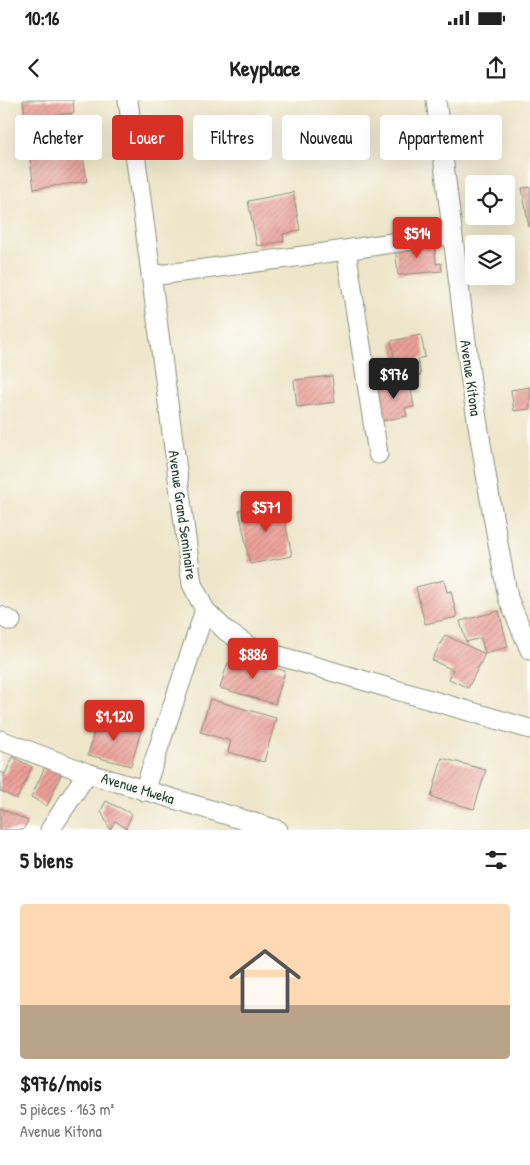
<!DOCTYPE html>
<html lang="fr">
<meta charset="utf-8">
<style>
body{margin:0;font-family:"Patrick Hand",sans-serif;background:#f2f2f2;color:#222;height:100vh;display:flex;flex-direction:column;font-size:19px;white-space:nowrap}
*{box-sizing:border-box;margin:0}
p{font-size:16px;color:#767676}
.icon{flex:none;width:28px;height:28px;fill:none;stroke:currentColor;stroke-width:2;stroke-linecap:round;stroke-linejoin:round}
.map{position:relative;height:730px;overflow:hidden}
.details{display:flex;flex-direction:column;background:#fff;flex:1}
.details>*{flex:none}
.top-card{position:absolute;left:15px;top:15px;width:500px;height:45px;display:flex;gap:10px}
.tools{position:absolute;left:465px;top:75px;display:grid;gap:10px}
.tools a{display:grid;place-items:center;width:50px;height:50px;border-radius:5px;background:#fff;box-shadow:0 5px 20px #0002;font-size:25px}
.price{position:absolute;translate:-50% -42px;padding:0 11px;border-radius:5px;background:#d93025;color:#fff;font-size:16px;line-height:32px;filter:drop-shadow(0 1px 2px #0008)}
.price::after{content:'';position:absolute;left:50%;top:30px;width:15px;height:11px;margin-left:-8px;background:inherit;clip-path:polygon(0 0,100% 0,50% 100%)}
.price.on{background:#222;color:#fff}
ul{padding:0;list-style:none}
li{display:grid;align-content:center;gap:10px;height:265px;padding:0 20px}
li span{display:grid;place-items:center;height:155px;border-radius:5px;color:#555}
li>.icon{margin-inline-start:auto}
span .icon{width:90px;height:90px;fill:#fffc;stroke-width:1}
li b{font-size:21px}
h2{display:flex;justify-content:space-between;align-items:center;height:60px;padding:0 20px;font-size:21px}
.tag{padding:0 18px;border-radius:5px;background:#fff;box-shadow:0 5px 20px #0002;font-size:18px;line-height:45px}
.tag.on{background:#d93025;color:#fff}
.status{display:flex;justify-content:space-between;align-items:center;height:35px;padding:0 25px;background:#fff;direction:ltr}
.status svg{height:14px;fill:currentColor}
header{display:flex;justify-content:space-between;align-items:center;height:65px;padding:0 20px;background:#fff;font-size:22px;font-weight:700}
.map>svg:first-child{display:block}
.building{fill:url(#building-hatch)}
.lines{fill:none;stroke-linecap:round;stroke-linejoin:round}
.minor-casing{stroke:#86927f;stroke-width:21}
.minor{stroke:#fff;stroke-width:19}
.labels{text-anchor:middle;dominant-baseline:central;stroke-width:5;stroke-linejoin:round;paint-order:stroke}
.street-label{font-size:15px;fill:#1f3d34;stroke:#fdfcf7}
</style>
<div class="status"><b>10:16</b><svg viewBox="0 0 49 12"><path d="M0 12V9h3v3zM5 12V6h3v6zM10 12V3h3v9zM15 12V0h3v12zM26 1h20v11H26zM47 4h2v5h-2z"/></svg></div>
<header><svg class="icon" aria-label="back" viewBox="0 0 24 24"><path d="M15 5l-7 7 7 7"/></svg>Keyplace<svg class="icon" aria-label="share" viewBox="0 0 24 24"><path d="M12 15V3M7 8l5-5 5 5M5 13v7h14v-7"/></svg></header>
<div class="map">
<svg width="530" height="730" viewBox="0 0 530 730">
<defs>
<pattern id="building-hatch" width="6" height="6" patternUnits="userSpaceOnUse" patternTransform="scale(1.25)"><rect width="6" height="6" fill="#eca099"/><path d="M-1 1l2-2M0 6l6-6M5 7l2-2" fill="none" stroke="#bf847e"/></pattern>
</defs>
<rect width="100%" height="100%" fill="#fdfcf7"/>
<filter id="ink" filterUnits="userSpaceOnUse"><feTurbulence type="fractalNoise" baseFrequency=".02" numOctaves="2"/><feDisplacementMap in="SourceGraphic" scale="10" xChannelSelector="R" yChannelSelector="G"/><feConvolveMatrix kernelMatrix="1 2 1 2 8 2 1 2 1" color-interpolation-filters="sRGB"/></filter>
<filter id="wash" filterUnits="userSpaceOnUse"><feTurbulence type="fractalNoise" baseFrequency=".0096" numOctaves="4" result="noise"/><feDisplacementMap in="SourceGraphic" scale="20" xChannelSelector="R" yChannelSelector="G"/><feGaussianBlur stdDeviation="1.12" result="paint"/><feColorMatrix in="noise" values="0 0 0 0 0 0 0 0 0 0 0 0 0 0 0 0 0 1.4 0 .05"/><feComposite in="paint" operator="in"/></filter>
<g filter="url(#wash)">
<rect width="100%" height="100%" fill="#eee6ca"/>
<g id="blocks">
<path class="building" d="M 23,0 L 73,0 L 74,13 L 25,18 Z
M 80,36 L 87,81 L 34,89 L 28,43 Z
M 530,87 L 530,127 L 529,127 L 522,88 Z
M 293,92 L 300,130 L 283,134 L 284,141 L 257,146 L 248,101 Z
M 434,142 L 436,164 L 441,163 L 442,171 L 398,175 L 395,146 Z
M 421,235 L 425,257 L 417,259 L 421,275 L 399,280 L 391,241 Z
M 332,276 L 335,302 L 297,307 L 294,280 Z
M 401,281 L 403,286 L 411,289 L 414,307 L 405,308 L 407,316 L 381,321 L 375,286 Z
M 530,287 L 530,309 L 514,311 L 511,290 Z
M 281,402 L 292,456 L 250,464 L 239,410 Z
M 444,480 L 447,492 L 451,491 L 457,517 L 425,524 L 416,487 Z
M 499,511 L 508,547 L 485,553 L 481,538 L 466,542 L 460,521 Z
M 445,535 L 485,554 L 468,588 L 449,579 L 453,570 L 432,560 Z
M 234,556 L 285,571 L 275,604 L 220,588 L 227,565 Z
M 210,599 L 276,618 L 264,662 L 228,652 L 231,641 L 200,632 Z
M 98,618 L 141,630 L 131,666 L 88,655 Z
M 13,657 L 32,667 L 17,699 L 0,691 L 0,672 L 5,674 Z
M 442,658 L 486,670 L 474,709 L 431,697 Z
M 46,665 L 63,670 L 47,706 L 31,697 Z
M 106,701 L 132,714 L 126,728 L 115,721 L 110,730 L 101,711 Z
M 0,708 L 28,721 L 23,730 L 0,730 Z"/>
</g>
</g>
<g filter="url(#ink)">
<use href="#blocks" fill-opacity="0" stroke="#86927f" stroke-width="1"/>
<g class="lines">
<g class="minor-casing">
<path id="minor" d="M 128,0 L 192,484 L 205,510 L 226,531 L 252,548 L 530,629
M 436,0 L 471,282 L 491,405 L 508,498 L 530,550
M 346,150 L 378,354
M 151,176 L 318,154 L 452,134
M 0,516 L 11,521
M 0,640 L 87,673 L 278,730
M 144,691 L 205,510
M 50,730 L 87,673"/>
</g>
<use href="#minor" class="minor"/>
</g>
</g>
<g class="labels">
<g class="street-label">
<text transform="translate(471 278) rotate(82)">Avenue Kitona</text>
<text transform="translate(183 415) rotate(82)">Avenue Grand Seminaire</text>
<text transform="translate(138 688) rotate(17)">Avenue Mweka</text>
</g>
</g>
</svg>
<div class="tools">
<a><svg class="icon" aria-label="locate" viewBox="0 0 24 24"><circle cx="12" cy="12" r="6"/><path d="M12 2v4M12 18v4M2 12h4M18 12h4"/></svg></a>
<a><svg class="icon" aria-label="layers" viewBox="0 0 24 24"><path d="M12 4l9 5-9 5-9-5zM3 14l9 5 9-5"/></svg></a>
</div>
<b class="price" style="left:417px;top:159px">$514</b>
<b class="price on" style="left:394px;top:300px">$976</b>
<b class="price" style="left:266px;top:433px">$571</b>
<b class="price" style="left:253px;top:580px">$886</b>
<b class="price" style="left:114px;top:642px">$1,120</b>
<div class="top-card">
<a class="tag">Acheter</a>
<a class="tag on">Louer</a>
<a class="tag">Filtres</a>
<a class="tag">Nouveau</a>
<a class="tag">Appartement</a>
</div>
</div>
<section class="details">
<h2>5 biens<svg class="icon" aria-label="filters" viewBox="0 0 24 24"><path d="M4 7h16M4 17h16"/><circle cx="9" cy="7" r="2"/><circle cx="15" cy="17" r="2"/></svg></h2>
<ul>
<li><span style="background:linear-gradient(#ffd9b3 65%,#b9a48a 0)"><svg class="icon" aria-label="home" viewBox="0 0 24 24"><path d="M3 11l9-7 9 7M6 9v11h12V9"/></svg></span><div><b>$976/mois</b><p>5 pièces · 163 m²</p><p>Avenue Kitona</p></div></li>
</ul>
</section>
